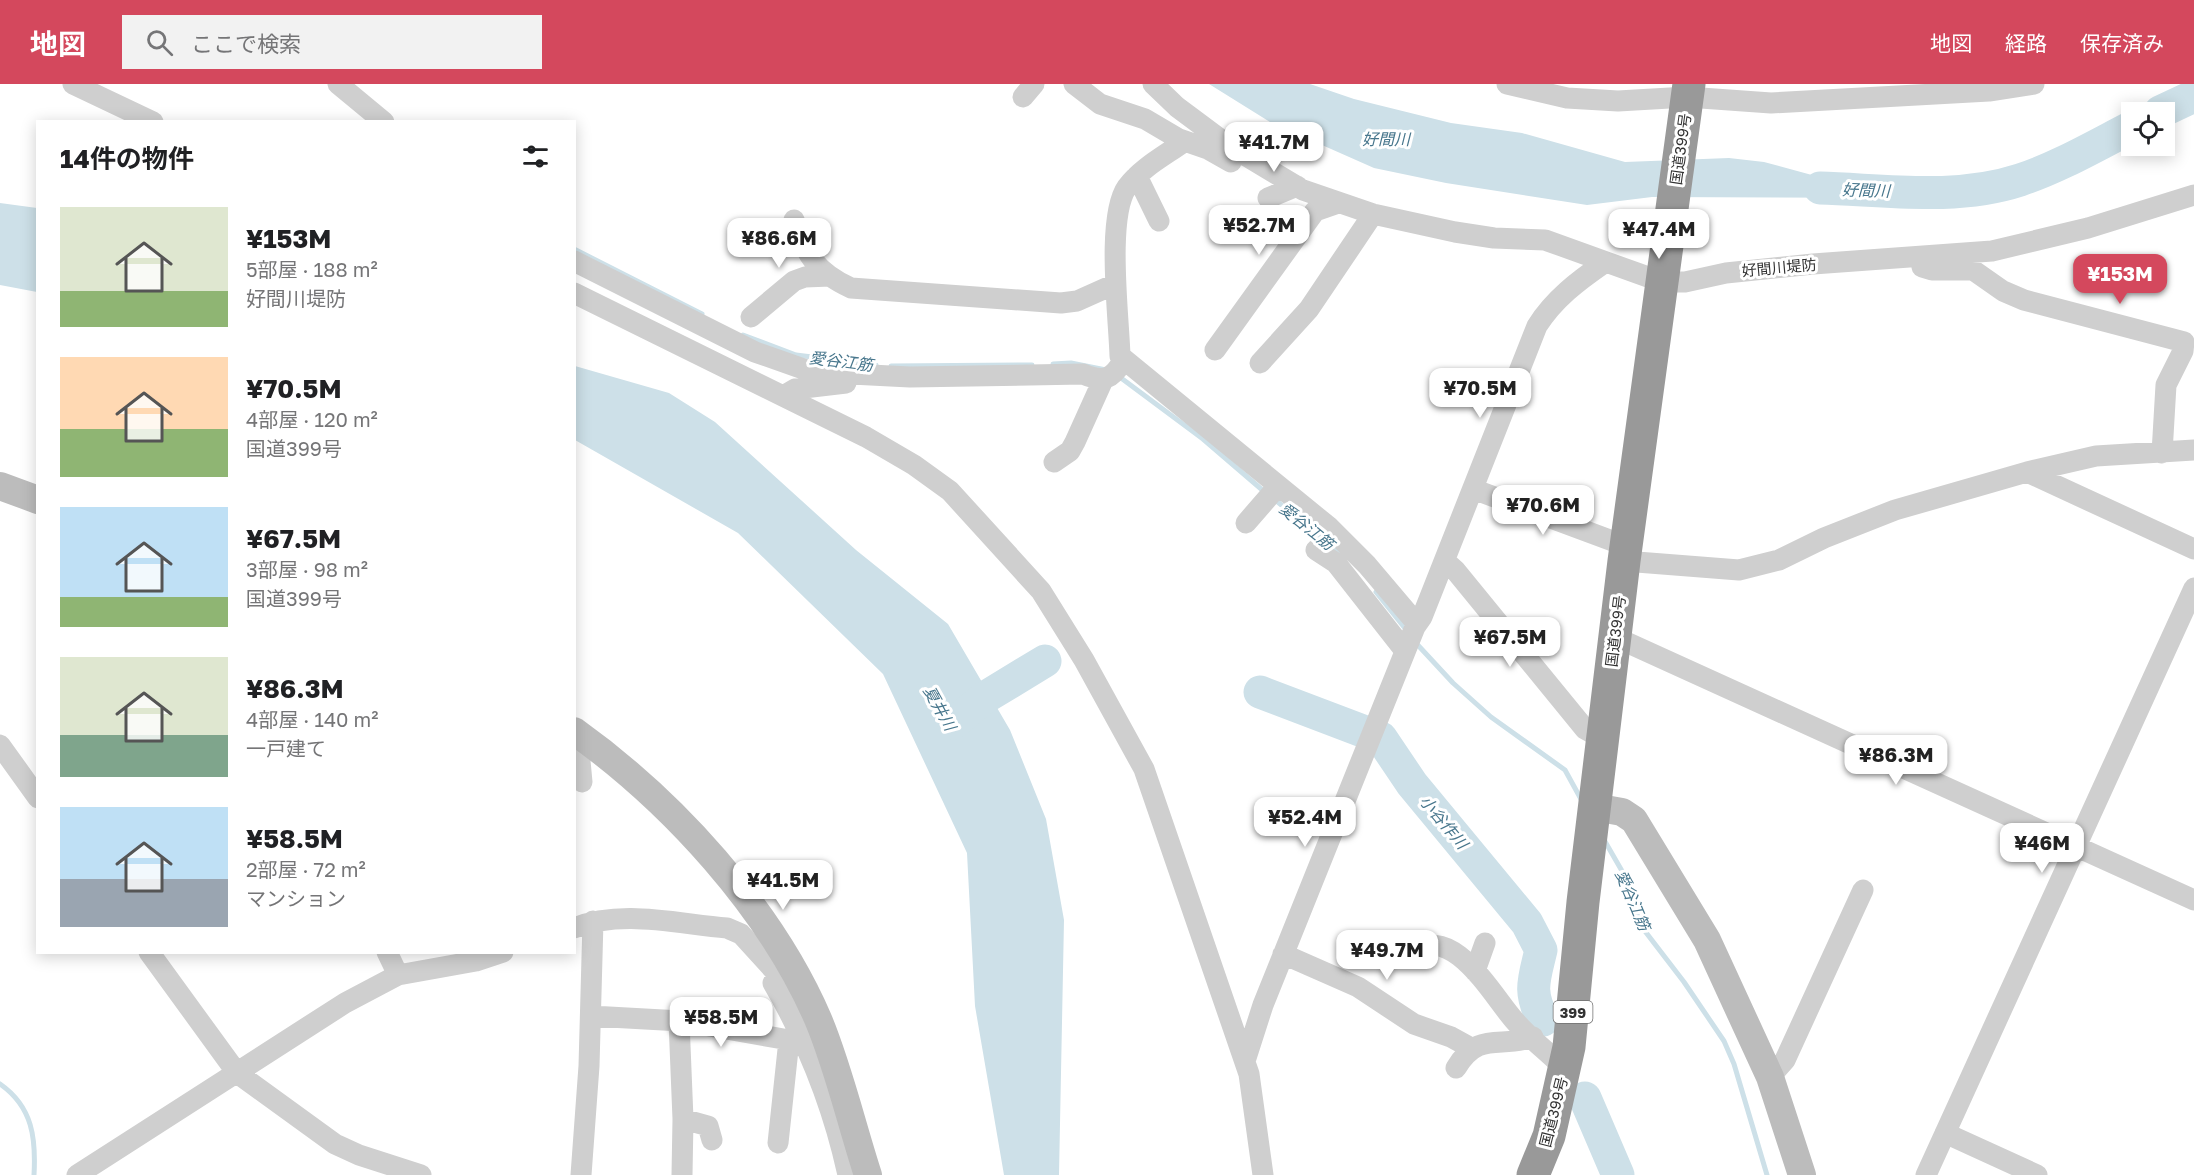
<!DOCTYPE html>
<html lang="ja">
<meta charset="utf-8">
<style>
body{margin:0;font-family:"Golos Text","Noto Sans JP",sans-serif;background:#f2f2f2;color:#202124;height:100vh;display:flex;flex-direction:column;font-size:22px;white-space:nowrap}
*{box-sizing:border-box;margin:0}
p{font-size:20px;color:#757577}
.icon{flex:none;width:33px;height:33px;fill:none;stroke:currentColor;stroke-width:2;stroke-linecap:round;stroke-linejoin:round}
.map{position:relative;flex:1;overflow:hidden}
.details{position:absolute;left:36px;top:36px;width:540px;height:834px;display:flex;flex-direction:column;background:#fff;border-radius:0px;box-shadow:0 3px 15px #0003}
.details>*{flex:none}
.fabs{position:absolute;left:2121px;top:18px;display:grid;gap:12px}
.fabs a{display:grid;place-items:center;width:54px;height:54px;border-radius:0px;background:#fff;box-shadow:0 3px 15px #0003;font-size:30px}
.price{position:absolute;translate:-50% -51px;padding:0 14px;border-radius:12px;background:#fff;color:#222;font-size:20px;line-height:39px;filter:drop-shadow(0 2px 3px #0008)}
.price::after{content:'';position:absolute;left:50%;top:36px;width:18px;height:14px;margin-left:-9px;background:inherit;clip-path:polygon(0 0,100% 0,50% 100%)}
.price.selected{background:#d4485d;color:#fff}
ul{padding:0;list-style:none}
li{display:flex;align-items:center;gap:18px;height:150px;padding:0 24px}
li span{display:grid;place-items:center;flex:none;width:168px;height:120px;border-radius:0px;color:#555}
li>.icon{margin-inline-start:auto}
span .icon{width:72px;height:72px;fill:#fffc;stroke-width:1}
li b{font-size:26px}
h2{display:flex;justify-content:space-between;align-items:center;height:72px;padding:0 24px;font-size:26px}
header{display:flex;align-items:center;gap:36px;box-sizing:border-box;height:84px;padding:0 30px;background:#d4485d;color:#fff}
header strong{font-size:28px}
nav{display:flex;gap:33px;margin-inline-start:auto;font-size:21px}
.search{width:420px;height:54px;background:#f2f2f2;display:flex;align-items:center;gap:15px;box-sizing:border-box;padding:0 21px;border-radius:0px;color:#757577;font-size:22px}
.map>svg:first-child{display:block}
.water{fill:#cde0e8}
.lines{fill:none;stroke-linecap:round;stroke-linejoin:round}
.stream{stroke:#cde0e8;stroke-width:5}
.river{stroke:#cde0e8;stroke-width:33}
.street{stroke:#cfcfcf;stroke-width:21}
.secondary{stroke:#bcbcbc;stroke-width:28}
.highway{stroke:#999;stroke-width:33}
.labels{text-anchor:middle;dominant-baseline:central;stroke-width:6;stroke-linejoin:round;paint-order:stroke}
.shield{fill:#fff;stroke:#707070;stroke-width:1.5}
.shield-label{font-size:14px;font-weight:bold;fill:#323232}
.street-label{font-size:15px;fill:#323232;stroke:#fff}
.water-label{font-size:16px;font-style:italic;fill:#47768c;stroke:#fff}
</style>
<header>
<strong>地図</strong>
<div class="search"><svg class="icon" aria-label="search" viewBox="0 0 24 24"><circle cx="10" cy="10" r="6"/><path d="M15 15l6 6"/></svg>ここで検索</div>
<nav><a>地図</a><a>経路</a><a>保存済み</a></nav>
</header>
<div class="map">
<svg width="2194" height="1091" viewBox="0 0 2194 1091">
<rect width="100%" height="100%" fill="#fff"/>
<path class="water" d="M 1209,0 L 1310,0 L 1354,15 L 1451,39 L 1522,49 L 1625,78 L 1729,74 L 1764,78 L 1896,114 L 1652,113 L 1587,121 L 1446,99 L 1374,84 L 1270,38 Z
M 0,119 L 37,124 L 37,208 L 0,201 Z
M 575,282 L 669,309 L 715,338 L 856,466 L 948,540 L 1010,646 L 1046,735 L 1064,836 L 1059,1091 L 1004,1091 L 975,922 L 967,769 L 883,590 L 738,449 L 575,356 Z"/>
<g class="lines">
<path class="stream" d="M 574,165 L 702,230
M 743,251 L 796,271 L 876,281
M 1053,280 L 1071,279 L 1106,286
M 891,282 L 1032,281
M 1117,291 L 1203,355 L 1267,410
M 1274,415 L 1344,472
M 1376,508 L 1408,548
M 1415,558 L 1453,599 L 1491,633 L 1565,686 L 1582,717
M 1603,754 L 1622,787 L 1641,842 L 1684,898 L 1724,957 L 1734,980 L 1767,1091
M 0,1000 C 33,1023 36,1055 34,1091"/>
<path class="river" d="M 2160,28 L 2194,12
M 1820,104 C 1885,106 1956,117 2020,96 C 2059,83 2095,62 2132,43
M 1260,608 L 1381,654 L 1412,700 L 1527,839 L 1541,866 C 1534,896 1528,907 1543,936
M 954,639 L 984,614 L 1045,577
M 1585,1014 L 1618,1091"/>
<path class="street" d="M 73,0 L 153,38
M 338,0 L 384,38
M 1074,0 L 1100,20 L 1145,35 L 1179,55 L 1208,65 L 1231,78
M 1153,0 L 1177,23 L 1228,61 L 1303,106 L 1373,130 L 1455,148 L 1494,154 L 1545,156 L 1662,198 L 1685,198 L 1726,189 L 1813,180 L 1992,167 L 2088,144 L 2194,111
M 1507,0 L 1567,14 L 1618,17 L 1687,13 L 1771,19 L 1989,7 L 2034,0
M 1023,13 L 1034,0
M 1185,57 C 1166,71 1142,83 1127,103 C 1106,133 1119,234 1120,272 L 1329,443 L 1367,481 L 1417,540
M 1137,92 L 1159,137
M 1268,114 L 1297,102
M 794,136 C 806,171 816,188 851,204 L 1061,219 L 1077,217 L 1115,200
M 574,177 L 755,268 L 812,288 L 910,293 L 1083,290 C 1104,299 1112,295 1123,277
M 1922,183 L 1932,186 L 1973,186 L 2003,207 L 2024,216 L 2184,258 L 2183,267 L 2166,301 L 2162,369
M 574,209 L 866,353 L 914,381 L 950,407 L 1041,507 L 1084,576 L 1144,685 L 1249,990 L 1263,1091
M 751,233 L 794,197 L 805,193 L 830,192
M 1215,266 L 1315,127 L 1338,119
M 1260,279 L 1309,225 L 1373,130
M 783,312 L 795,305 L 846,299
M 1054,378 L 1070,367 L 1075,358 L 1103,296
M 2027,388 L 2194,465
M 1473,405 L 1626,462
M 1246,439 L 1278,402
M 1316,466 L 1336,479 L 1405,567
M 1445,477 L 1455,486 L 1585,645 L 1603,655
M 1624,477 L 1739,486 L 1779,476 L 1824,454 L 1895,426 L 2027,388 L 2096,372 L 2194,366
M 1615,553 L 2194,816
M 574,659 L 580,677 L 582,698
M 0,661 L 38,714
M 574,844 C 622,825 677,840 727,844 L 741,850 L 802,917
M 149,868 L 237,989 L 335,1060 L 359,1071 L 421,1091
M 387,868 L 398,891
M 1283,870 L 1358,903 L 1414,940 L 1451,953 L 1471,964
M 1412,870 C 1451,836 1492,911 1514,936 C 1529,954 1548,968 1564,984
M 1475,887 L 1485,859
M 773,899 C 809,961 833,1022 848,1091
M 591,932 L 681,937 L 789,956 L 778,1059
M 679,937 L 683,1035 L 682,1091
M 1245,977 L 1263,921 L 1415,543 L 1422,533 L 1537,242 C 1554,215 1578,197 1604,179
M 1456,984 C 1479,946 1500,965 1533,953
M 1770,993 L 1785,976 L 1863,806
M 683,1035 L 708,1042 L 712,1056
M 1945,1049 L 2037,1091
M 77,1091 L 345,919 L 398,891 L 476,877 L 503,868
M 581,1091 L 589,982 L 593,837
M 1926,1091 L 2194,504"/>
<path class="secondary" d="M 0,402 L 38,416
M 574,647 C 672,717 770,824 818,935 C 838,982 852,1042 868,1091
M 1594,723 L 1622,728 L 1634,736 L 1707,856 L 1770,993 L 1802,1091"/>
<path class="highway" d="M 1533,1091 L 1549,1052 L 1569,963 L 1583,818 L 1624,477 L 1689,0"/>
</g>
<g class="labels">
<rect class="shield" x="1553.5" y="917" width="39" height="22" rx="4.5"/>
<g class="shield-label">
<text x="1573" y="928">399</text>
</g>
<g class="street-label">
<text transform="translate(1680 65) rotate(-82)">国道399号</text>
<text transform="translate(1779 183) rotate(-5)">好間川堤防</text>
<text transform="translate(1615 547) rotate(-83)">国道399号</text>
<text transform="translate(1553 1028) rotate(-76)">国道399号</text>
</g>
<g class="water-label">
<text x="1386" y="55">好間川</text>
<text transform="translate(1866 106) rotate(2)">好間川</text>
<text transform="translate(841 277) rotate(7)">愛谷江筋</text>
<text transform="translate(1307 442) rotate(39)">愛谷江筋</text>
<text transform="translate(940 624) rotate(61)">夏井川</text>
<text transform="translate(1444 738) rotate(50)">小谷作川</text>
<text transform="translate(1633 816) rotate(67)">愛谷江筋</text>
</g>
</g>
</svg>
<div class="fabs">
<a><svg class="icon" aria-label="locate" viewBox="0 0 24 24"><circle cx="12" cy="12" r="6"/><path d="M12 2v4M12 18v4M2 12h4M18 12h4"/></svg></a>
</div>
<b class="price" style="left:1274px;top:89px">¥41.7M</b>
<b class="price" style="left:1259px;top:172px">¥52.7M</b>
<b class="price" style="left:1659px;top:176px">¥47.4M</b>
<b class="price" style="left:779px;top:185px">¥86.6M</b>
<b class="price selected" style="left:2120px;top:221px">¥153M</b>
<b class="price" style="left:1480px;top:335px">¥70.5M</b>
<b class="price" style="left:1543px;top:452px">¥70.6M</b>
<b class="price" style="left:1510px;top:584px">¥67.5M</b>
<b class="price" style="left:1896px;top:702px">¥86.3M</b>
<b class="price" style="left:1305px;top:764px">¥52.4M</b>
<b class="price" style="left:2042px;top:790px">¥46M</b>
<b class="price" style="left:783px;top:827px">¥41.5M</b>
<b class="price" style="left:1387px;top:897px">¥49.7M</b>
<b class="price" style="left:721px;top:964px">¥58.5M</b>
<section class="details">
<h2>14件の物件<svg class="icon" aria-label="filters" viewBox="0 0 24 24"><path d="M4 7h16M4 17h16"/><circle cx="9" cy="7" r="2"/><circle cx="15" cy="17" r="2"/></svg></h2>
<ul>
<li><span style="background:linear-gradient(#dfe7d0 70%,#8fb573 0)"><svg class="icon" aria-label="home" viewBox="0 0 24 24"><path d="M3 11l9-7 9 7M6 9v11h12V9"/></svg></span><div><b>¥153M</b><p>5部屋 · 188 m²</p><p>好間川堤防</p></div></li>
<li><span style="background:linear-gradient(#ffd9b3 60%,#8fb573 0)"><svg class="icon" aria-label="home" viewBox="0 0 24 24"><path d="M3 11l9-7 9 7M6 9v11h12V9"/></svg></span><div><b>¥70.5M</b><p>4部屋 · 120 m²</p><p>国道399号</p></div></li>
<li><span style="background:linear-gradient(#bfe0f5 75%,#8fb573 0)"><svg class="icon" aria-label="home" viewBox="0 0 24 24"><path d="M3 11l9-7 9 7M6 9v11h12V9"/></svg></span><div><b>¥67.5M</b><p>3部屋 · 98 m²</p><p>国道399号</p></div></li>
<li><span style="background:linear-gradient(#dfe7d0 65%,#7fa58c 0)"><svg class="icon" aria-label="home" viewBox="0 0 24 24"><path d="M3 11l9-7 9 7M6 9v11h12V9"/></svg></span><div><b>¥86.3M</b><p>4部屋 · 140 m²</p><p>一戸建て</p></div></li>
<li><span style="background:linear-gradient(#bfe0f5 60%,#9aa5b1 0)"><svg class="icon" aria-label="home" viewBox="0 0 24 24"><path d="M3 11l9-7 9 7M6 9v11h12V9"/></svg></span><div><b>¥58.5M</b><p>2部屋 · 72 m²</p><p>マンション</p></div></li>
</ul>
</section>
</div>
